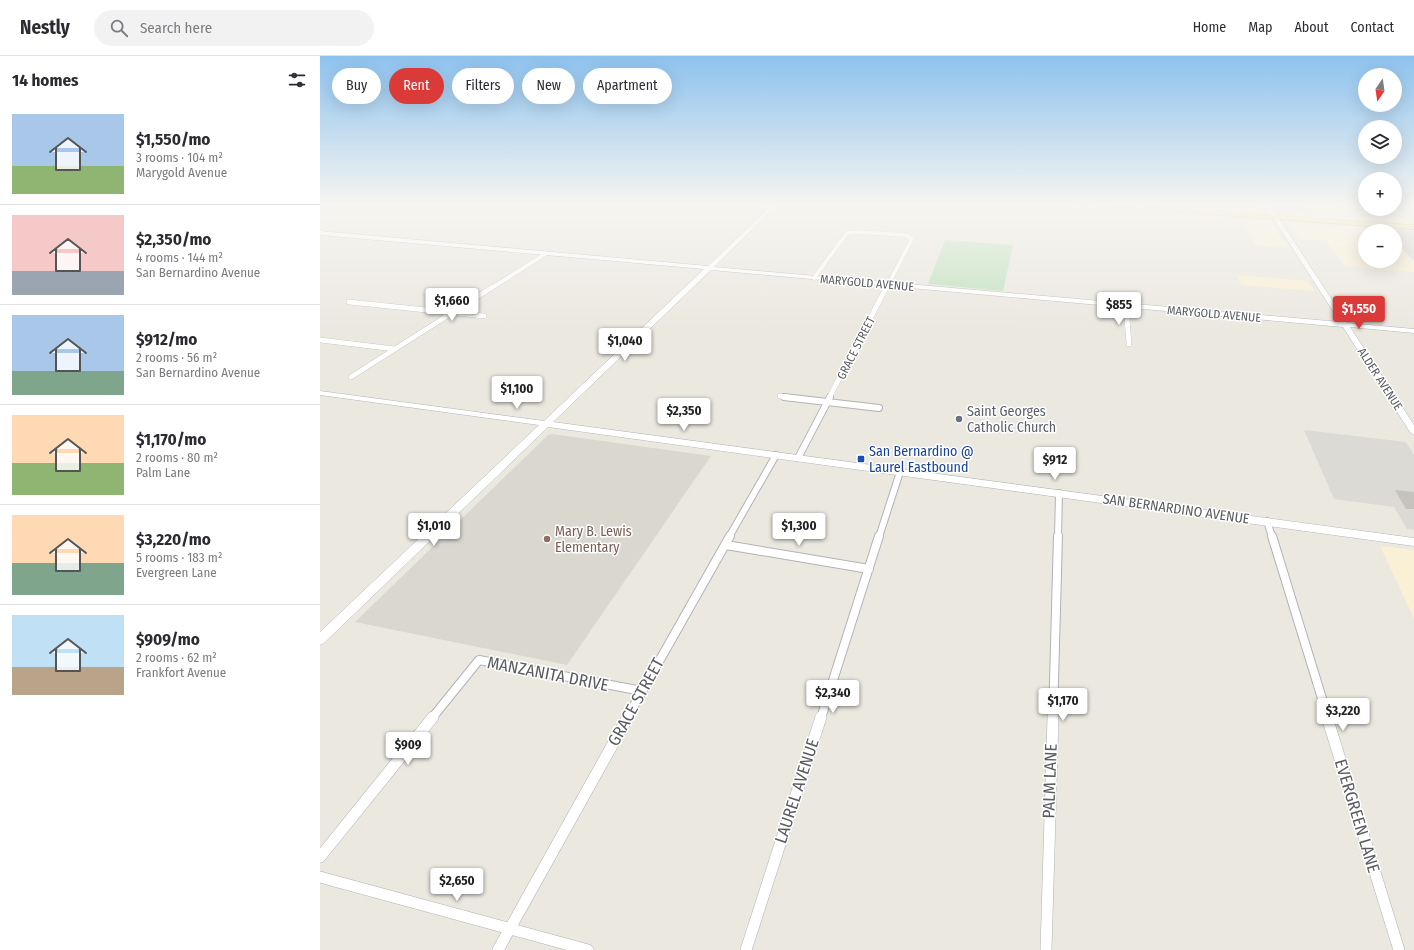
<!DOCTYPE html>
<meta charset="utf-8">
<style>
body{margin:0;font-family:"Fira Sans Condensed",sans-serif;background:#f2f2f3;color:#2b2b33;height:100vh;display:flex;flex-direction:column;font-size:15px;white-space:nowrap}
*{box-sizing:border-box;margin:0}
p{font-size:13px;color:#7c7c81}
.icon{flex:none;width:22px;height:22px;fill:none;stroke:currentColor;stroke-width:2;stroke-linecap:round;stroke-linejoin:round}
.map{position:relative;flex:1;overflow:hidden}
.sheet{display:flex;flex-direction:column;background:#fff;width:320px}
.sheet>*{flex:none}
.guide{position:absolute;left:12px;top:12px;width:380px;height:36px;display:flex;gap:8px}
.needle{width:26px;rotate:193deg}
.fabs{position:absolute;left:1038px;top:12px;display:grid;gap:8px}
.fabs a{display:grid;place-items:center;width:44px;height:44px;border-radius:50%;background:#fff;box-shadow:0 4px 16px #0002;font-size:20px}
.price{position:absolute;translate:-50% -34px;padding:0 9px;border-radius:4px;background:#fff;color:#222;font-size:13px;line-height:26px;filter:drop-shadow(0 1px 2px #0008)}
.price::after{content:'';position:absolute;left:50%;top:24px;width:12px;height:9px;margin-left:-6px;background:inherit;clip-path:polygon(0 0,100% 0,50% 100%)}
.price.on{background:#da3b38;color:#fff}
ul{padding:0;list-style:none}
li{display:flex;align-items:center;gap:12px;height:100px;padding:0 12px}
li+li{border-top:1px solid #e1e1e2}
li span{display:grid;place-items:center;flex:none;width:112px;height:80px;border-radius:0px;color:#555}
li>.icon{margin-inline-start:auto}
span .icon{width:48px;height:48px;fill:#fffc;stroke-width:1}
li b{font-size:17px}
h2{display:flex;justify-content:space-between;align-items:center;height:48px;padding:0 12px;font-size:17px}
.pill{padding:0 14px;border-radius:18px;background:#fff;box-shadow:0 4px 16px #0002;font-size:14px;line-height:36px}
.pill.on{background:#da3b38;color:#fff}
header{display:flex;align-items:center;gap:24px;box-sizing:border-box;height:56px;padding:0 20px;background:#fff;border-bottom:1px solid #e1e1e2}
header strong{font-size:19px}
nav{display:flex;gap:22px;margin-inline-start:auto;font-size:14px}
.search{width:280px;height:36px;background:#f2f2f3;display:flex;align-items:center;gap:10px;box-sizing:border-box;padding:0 14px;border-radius:22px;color:#7c7c81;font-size:15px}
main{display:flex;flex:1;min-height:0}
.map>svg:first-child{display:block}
.commercial{fill:#faf0d6}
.industrial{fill:#dcdad5}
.education{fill:#dad7cf}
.green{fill:#c0e1be}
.building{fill:#c6c3be}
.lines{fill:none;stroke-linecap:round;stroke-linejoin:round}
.street-far4-casing{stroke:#b1b3b7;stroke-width:4.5}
.street-far3-casing{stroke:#b1b3b7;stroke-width:5.5}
.street-far2-casing{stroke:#b1b3b7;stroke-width:8}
.street-far1-casing{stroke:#b1b3b7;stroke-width:10}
.street-casing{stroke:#b1b3b7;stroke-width:12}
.secondary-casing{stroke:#b2b5ba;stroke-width:1}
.primary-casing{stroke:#e4b860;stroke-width:1}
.street-far4{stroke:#fff;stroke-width:4}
.street-far3{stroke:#fff;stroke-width:5}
.street-far2{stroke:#fff;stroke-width:6}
.street-far1{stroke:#fff;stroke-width:8}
.street{stroke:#fff;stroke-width:11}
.secondary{fill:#fff;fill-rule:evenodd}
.primary{fill:#f8e6a8;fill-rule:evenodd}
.worship-dot{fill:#6b7280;stroke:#fff;stroke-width:1.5}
.transit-dot{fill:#1a4fb4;stroke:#fff;stroke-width:1.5}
.education-dot{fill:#8d6e63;stroke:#fff;stroke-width:1.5}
.labels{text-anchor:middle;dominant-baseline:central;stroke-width:3;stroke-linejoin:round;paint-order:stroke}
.far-street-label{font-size:12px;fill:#595d60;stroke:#fff}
.worship-label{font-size:14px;fill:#5b616d;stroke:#fff;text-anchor:start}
.transit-label{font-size:14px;fill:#164399;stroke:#fff;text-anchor:start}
.street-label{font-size:14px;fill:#595d60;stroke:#fff}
.education-label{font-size:14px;fill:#785e54;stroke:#fff;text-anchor:start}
.near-street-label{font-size:17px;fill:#595d60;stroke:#fff}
</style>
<header>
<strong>Nestly</strong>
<div class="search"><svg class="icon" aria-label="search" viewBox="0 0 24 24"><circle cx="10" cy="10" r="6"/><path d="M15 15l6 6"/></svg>Search here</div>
<nav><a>Home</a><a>Map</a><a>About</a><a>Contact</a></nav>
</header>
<main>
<section class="sheet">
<h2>14 homes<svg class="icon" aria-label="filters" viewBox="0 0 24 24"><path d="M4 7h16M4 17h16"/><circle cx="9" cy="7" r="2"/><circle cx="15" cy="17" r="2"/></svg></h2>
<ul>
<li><span style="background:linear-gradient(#a9c7e8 65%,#8fb573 0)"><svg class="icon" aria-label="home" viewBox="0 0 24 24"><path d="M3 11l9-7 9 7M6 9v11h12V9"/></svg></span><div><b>$1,550/mo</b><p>3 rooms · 104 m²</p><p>Marygold Avenue</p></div></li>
<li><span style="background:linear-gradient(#f6c9c9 70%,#9aa5b1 0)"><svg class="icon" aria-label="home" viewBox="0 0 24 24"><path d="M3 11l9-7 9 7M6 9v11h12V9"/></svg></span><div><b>$2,350/mo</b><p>4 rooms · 144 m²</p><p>San Bernardino Avenue</p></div></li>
<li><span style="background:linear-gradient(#a9c7e8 70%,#7fa58c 0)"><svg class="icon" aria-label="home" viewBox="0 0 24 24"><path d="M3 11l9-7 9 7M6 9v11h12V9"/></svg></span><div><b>$912/mo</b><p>2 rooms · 56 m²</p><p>San Bernardino Avenue</p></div></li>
<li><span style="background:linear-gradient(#ffd9b3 60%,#8fb573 0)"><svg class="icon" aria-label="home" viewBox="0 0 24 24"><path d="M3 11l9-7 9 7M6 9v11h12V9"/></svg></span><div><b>$1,170/mo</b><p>2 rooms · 80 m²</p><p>Palm Lane</p></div></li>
<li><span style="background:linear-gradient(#ffd9b3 60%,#7fa58c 0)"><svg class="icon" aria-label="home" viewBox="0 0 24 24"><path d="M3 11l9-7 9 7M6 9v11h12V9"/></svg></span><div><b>$3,220/mo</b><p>5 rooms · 183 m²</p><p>Evergreen Lane</p></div></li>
<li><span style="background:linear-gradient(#bfe0f5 65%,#b9a48a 0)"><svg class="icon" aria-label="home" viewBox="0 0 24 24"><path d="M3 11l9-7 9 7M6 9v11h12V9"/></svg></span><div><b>$909/mo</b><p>2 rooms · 62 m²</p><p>Frankfort Avenue</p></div></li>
</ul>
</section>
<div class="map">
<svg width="1094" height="894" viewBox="0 0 1094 894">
<rect width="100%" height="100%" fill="#ebe8e0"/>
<path class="commercial" d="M 839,148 L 940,148 L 945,158 L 840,152 Z
M 1009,148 L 1045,148 L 1045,153 L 1075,153 L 1075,148 L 1094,148 L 1094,168 L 967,160 L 964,159 L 960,154 L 987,156 L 983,149 L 1010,151 Z
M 922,163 L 949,165 L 969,192 L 935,189 Z
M 969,167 L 1064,173 L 1065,175 L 1045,175 L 1045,205 L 1075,205 L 1075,185 L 1094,205 L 1094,216 L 1025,210 L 1006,185 L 980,183 Z
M 917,219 L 988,225 L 994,235 L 921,229 Z
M 1060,490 L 1094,494 L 1094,562 Z"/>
<path class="industrial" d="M 1064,173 L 1094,175 L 1094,205 L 1075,185 L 1075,175 L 1065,175 Z
M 984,374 L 1086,386 L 1094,399 L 1094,474 L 1087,473 L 1074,451 L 1014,443 Z"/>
<path class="education" d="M 232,378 L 391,400 L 247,609 L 35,566 L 228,379 Z"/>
<path class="green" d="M 625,184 L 693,189 L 683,235 L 608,228 Z"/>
<path class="building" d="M 1075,434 L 1094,436 L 1094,453 L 1086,453 Z"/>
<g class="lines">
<g class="street-far4-casing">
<path id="street-far4" d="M 947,148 L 956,162
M 494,222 L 527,177 L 538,176 L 586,179 L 592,183 L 566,233
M 170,233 L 225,198"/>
</g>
<g class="street-far3-casing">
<path id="street-far3" d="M 29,246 L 164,260
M 806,250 L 809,288
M 0,284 L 75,293
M 31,321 L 171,232
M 460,340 L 473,342
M 509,342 L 566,232"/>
</g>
<g class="street-far2-casing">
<path id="street-far2" d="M 464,341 L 559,352
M 478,402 L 510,341
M 947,465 L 952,481
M 409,481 L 456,399
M 559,481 L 580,416
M 738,481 L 739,437"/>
</g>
<g class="street-far1-casing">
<path id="street-far1" d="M 952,480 L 1008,662
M 406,489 L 549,513
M 112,662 L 159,604 L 322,635
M 307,662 L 410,480
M 501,662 L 559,480
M 733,662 L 738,480"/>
</g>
<g class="street-casing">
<path id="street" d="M 1007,661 L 1079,894
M 0,801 L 113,661
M 0,821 L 268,894
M 178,894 L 308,661
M 426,894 L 501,661
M 726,894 L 733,661"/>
</g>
<g class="secondary-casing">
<path id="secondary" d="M 453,148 L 458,148 L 394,211 L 1020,266 L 953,162 L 958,161 L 1027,267 L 1094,273 L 1094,277 L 1030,271 L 1094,369 L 1094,379 L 1090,376 L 1023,271 L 391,214 L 233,366 L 1094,482 L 1094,490 L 228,371 L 4,587 L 0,589 L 0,576 L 219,369 L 0,339 L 0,335 L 224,365 L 384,213 L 0,179 L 0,175 L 388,210 Z"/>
</g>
<g class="primary-casing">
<path id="primary" d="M 748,148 L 781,148 L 1094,169 L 1094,173 Z"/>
</g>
<use href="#street-far4" class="street-far4"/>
<use href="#street-far3" class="street-far3"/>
<use href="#street-far2" class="street-far2"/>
<use href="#street-far1" class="street-far1"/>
<use href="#street" class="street"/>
<use href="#secondary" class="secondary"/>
<use href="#primary" class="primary"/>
</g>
<linearGradient id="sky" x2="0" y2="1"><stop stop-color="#8dc2ee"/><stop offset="0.54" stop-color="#f6f5f1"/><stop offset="1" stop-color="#f6f5f1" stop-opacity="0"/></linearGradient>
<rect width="1094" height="274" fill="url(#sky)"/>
<circle class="worship-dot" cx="639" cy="363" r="4"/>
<rect class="transit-dot" x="537" y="399" width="8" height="8" rx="2"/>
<circle class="education-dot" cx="227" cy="483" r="4"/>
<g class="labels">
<g class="far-street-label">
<text transform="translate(547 227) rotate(5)">MARYGOLD AVENUE</text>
<text transform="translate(894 258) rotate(5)">MARYGOLD AVENUE</text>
<text transform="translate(536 292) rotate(-63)">GRACE STREET</text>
<text transform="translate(1060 323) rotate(57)">ALDER AVENUE</text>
</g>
<g class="worship-label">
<text x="647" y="355">Saint Georges<tspan x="647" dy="16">Catholic Church</tspan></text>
</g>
<g class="transit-label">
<text x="549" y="395">San Bernardino @<tspan x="549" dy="16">Laurel Eastbound</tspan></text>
</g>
<g class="street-label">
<text transform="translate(856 453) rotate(8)">SAN BERNARDINO AVENUE</text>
</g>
<g class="education-label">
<text x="235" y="475">Mary B. Lewis<tspan x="235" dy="16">Elementary</tspan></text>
</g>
<g class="near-street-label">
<text transform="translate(228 618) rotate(11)">MANZANITA DRIVE</text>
<text transform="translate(316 646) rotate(-61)">GRACE STREET</text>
<text transform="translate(730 725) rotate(-88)">PALM LANE</text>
<text transform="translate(477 735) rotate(-72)">LAUREL AVENUE</text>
<text transform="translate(1037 760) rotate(73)">EVERGREEN LANE</text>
</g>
</g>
</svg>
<div class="fabs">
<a><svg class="needle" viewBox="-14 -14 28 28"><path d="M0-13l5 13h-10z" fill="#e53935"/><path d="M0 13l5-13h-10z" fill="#7c7c81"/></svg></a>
<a><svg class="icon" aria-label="layers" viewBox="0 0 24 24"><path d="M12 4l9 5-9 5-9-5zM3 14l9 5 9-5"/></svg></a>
<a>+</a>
<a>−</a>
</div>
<b class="price" style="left:132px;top:266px">$1,660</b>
<b class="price" style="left:799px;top:270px">$855</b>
<b class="price on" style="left:1039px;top:274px">$1,550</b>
<b class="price" style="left:305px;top:306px">$1,040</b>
<b class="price" style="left:197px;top:354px">$1,100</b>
<b class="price" style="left:364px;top:376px">$2,350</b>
<b class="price" style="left:735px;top:425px">$912</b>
<b class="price" style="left:114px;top:491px">$1,010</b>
<b class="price" style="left:479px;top:491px">$1,300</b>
<b class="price" style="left:513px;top:658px">$2,340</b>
<b class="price" style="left:743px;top:666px">$1,170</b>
<b class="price" style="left:1023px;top:676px">$3,220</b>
<b class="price" style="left:88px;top:710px">$909</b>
<b class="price" style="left:137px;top:846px">$2,650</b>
<div class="guide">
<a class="pill">Buy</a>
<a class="pill on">Rent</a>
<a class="pill">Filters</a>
<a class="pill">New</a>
<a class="pill">Apartment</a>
</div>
</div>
</main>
